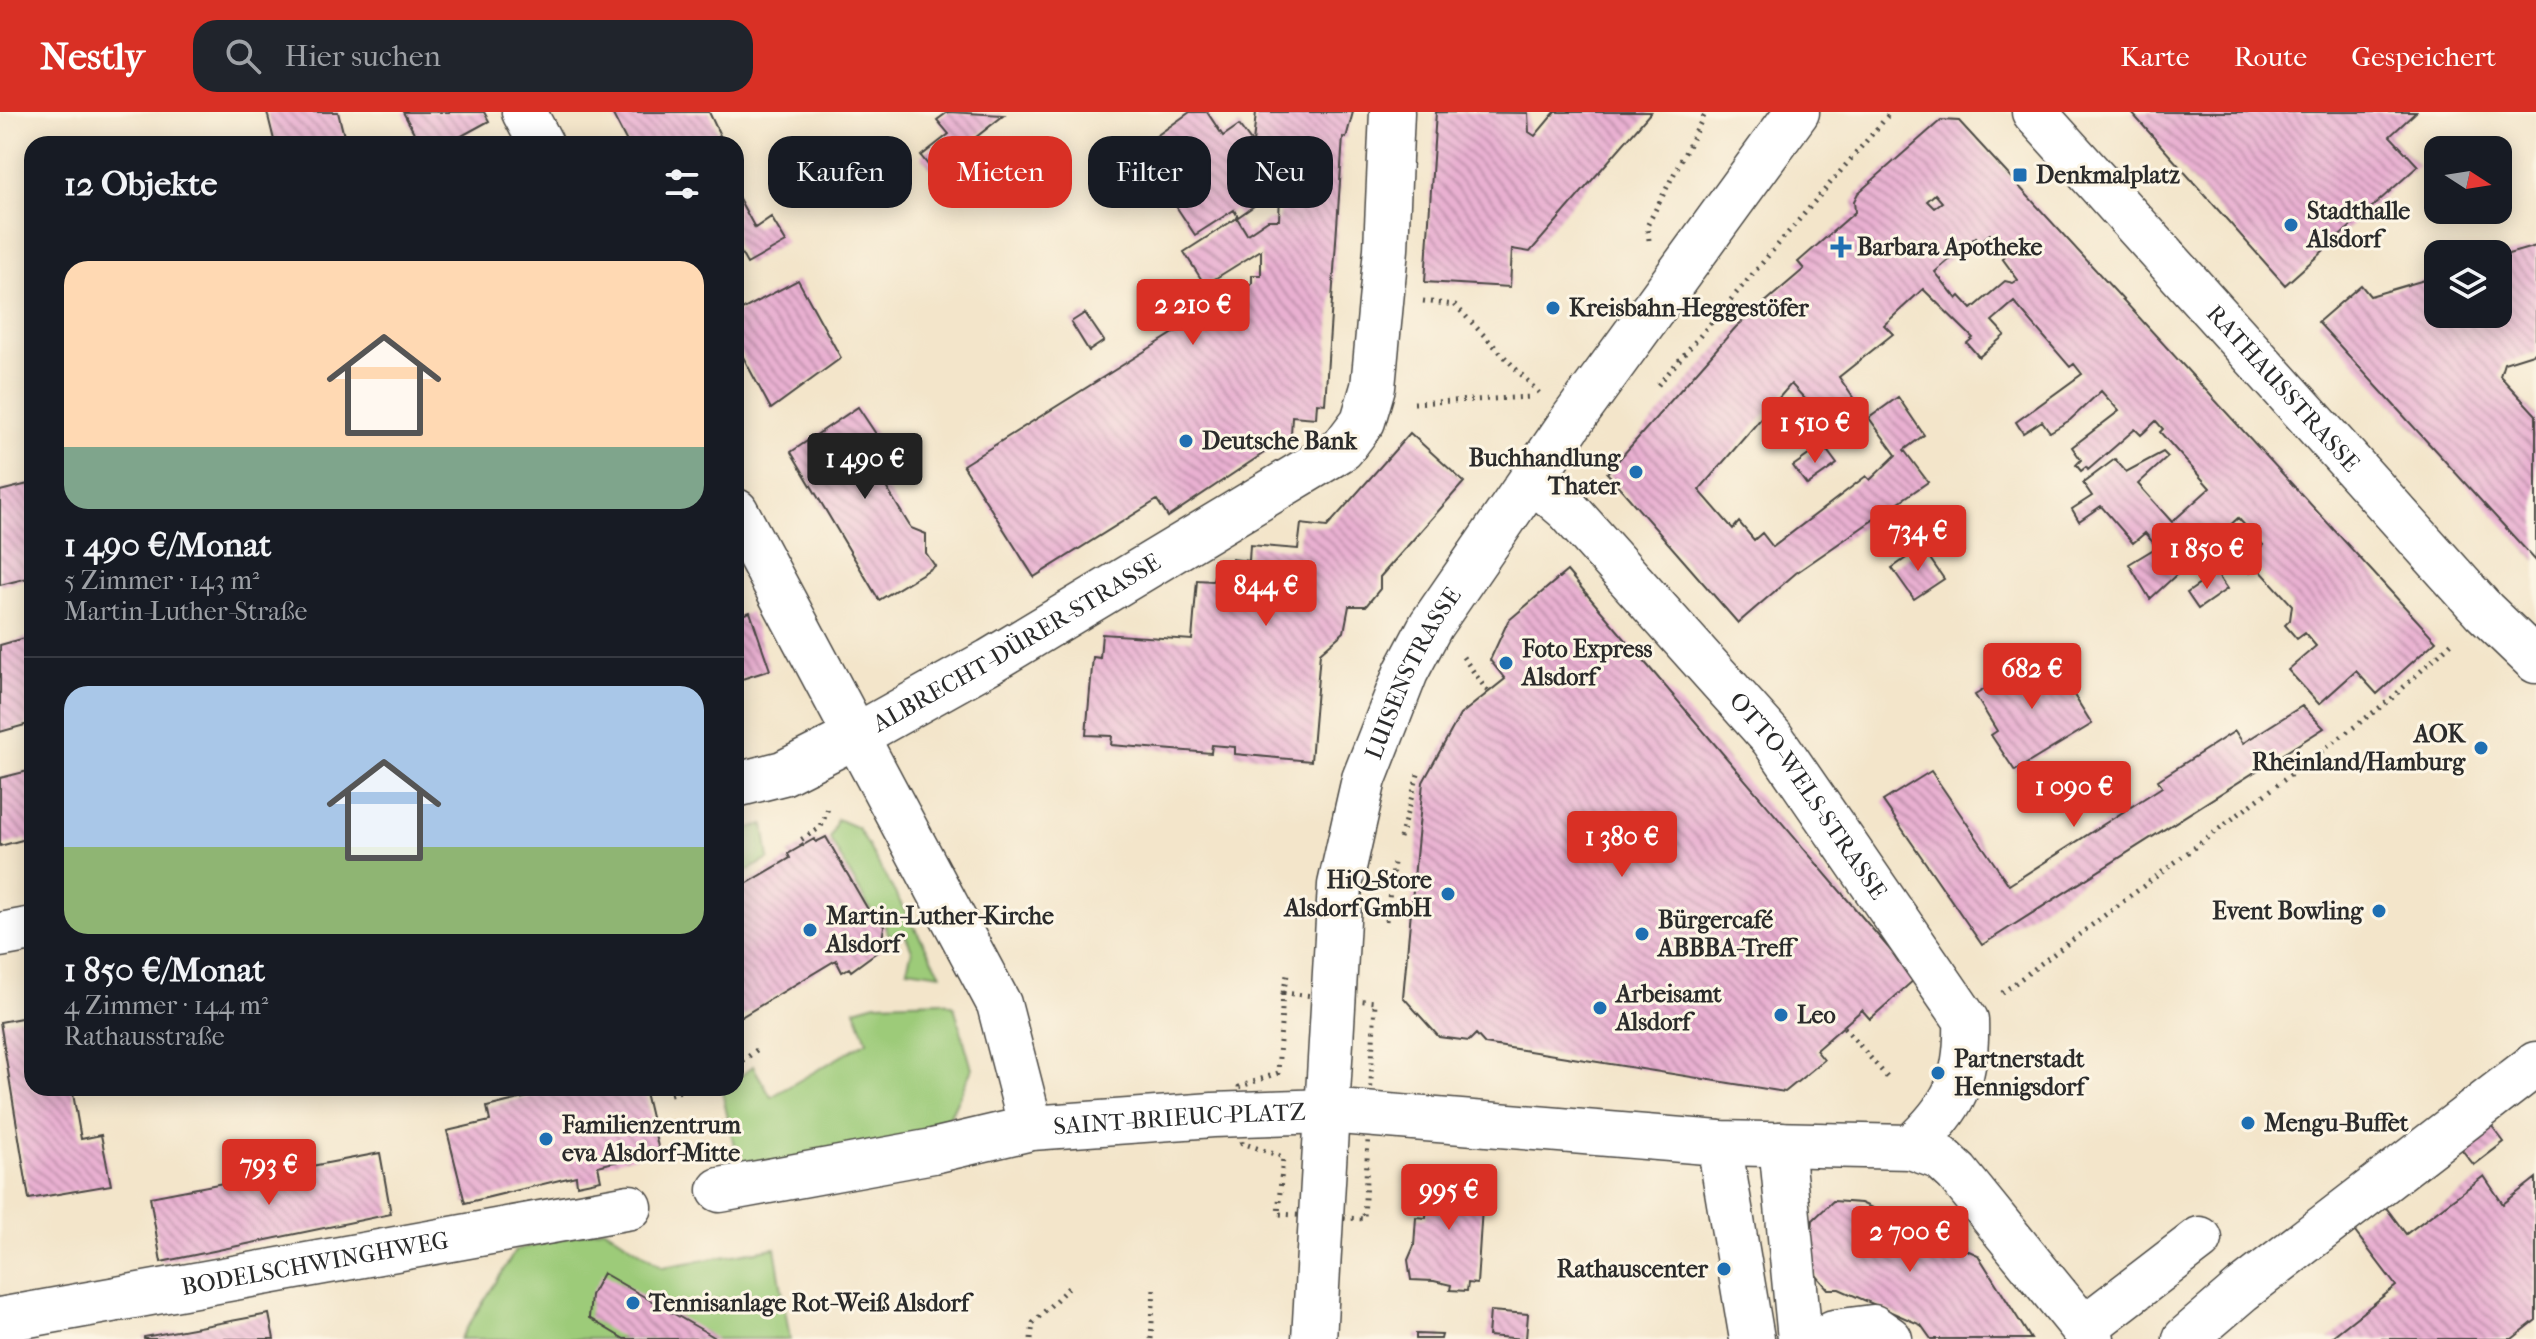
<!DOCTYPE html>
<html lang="de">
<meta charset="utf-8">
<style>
body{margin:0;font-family:"IM FELL French Canon",serif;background:#20242c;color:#f1f3f6;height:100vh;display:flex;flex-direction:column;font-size:30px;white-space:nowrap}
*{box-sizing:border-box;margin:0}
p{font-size:26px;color:#9ea1a6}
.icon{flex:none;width:44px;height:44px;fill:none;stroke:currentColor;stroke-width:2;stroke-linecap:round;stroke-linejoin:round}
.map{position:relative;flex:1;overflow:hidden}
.side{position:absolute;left:24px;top:24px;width:720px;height:960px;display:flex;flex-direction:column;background:#171b24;border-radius:24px;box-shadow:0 4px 20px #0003}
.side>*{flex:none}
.hud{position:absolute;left:768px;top:24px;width:760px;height:72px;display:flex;gap:16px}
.needle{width:52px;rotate:102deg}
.fabs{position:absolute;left:2424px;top:24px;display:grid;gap:16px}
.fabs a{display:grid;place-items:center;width:88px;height:88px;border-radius:16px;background:#171b24;box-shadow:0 4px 20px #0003;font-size:40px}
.price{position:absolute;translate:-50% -68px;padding:0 18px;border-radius:8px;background:#d93025;color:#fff;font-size:26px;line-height:52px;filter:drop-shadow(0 2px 4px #0008)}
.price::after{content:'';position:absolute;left:50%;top:48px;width:24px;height:18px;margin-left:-12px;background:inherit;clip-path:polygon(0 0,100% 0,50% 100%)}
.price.selected{background:#222;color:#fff}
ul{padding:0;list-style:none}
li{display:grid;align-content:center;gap:16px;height:424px;padding:0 40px}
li+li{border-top:2px solid #363941}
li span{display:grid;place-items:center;height:248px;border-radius:24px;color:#555}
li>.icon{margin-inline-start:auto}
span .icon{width:144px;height:144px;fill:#fffc;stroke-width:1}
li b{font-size:34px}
h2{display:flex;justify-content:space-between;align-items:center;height:96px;padding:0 40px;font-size:34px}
.chip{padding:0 28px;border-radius:24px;background:#171b24;box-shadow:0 4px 20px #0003;font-size:28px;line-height:72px}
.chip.selected{background:#d93025;color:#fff}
header{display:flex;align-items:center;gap:48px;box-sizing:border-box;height:112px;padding:0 40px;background:#d93025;color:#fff}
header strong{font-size:38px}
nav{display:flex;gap:44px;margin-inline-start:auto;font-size:28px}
.search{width:560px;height:72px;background:#20242c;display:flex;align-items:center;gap:20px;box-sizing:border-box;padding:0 28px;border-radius:24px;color:#9ea1a6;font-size:30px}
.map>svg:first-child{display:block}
.green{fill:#9dcb79;stroke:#647b52;stroke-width:2}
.building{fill:url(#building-back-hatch);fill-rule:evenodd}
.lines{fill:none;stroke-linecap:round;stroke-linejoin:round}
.minor-casing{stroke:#494743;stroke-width:47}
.major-casing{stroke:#494743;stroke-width:47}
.path{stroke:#494743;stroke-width:5;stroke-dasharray:2 6;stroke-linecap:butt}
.minor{stroke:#fff;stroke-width:44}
.major{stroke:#fff;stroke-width:44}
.poi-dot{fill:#1f6fb2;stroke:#fcf5e5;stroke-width:3}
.labels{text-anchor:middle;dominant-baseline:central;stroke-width:6;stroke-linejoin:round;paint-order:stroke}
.poi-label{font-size:24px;font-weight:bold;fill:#2b2b2b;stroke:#fcf5e5;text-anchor:start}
.street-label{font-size:24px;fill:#2b2b2b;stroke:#fcf5e5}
</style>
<header>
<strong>Nestly</strong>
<div class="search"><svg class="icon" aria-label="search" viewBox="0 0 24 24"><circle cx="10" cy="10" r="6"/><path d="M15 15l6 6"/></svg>Hier suchen</div>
<nav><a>Karte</a><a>Route</a><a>Gespeichert</a></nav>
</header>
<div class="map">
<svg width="2536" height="1227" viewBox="0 0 2536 1227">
<defs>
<pattern id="building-back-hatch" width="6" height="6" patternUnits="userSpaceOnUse" patternTransform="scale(2)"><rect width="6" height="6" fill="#e9b0d1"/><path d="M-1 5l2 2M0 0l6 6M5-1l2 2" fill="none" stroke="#bd8faa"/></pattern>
</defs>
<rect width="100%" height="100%" fill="#fcf5e5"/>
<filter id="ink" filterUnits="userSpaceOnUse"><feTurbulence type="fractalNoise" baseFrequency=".0125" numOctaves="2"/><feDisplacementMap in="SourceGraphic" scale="16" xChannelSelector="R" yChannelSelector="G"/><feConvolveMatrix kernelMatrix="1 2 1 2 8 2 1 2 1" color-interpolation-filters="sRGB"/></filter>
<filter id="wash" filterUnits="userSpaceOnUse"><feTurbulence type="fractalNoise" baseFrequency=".006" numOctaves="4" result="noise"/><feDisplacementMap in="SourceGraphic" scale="32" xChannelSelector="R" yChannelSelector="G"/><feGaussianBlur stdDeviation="1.8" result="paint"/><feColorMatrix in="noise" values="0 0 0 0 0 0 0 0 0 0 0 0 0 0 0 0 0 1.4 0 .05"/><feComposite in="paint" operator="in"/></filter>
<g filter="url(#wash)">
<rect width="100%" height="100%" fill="#f3e5ca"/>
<path class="green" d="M 837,707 L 858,716 L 941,862 L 907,857 L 912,838 L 906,824 L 889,823 L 882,807 L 874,804 L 830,727 Z
M 764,713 L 769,747 L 736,765 L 736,719 Z
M 942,889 L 954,894 L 972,957 L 940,1025 L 740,1060 L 722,980 L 736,976 L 736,968 L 753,954 L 771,985 L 867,929 L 855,897 L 876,891 Z
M 604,1116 L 663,1155 L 775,1136 L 790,1227 L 460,1227 L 516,1138 Z"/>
<g id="blocks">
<path class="building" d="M 267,0 L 338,0 L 346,32 L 275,32 Z
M 403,0 L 484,0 L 489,9 L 447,32 L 420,32 Z
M 619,0 L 709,0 L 724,32 L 628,32 L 613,3 Z
M 948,0 L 1004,3 L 933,59 L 921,44 L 949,22 L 937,8 Z
M 1190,0 L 1207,0 L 1223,24 L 1239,13 L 1253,32 L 1256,0 L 1353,0 L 1346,26 L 1343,25 L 1325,292 L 1317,291 L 1316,306 L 1292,304 L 1291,323 L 1168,405 L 1157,388 L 1034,465 L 963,353 L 1252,172 L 1252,163 L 1261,163 L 1261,138 L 1205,173 L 1184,140 L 1237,106 L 1247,122 L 1268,108 L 1279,108 L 1280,81 L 1274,80 L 1238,105 L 1234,98 L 1195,123 L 1138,37 Z
M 1436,0 L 1528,1 L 1529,20 L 1535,24 L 1555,0 L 1651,0 L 1530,140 L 1512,137 L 1510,175 L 1425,170 Z
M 2131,0 L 2416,0 L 2390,24 L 2418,54 L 2285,173 Z
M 1941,8 L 1959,9 L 2436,529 L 2377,582 L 2356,559 L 2319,592 L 2288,558 L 2316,534 L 2305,521 L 2297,527 L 2285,513 L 2290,508 L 2292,493 L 2258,456 L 2250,461 L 2242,452 L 2263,433 L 2238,406 L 2150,487 L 2129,452 L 2157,435 L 2145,421 L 2133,431 L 2101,394 L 2079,409 L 2072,397 L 2092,384 L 2083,371 L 2115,347 L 2126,360 L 2163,340 L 2168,345 L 2138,372 L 2172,410 L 2210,376 L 2160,320 L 2163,317 L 2156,309 L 2141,323 L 2135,317 L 2088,358 L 2086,355 L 2081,359 L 2076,353 L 2081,348 L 2072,335 L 2119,299 L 2101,279 L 2070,308 L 2050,320 L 2042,309 L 2023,321 L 2016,310 L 2082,262 L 2074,252 L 2070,255 L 2014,190 L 1992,209 L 2005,223 L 1979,245 L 1967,231 L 1973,226 L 1923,177 L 1884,213 L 1893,222 L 1839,265 L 1865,303 L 1830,329 L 1804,292 L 1807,289 L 1791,272 L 1699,378 L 1733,417 L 1739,410 L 1754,428 L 1762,421 L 1773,435 L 1866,364 L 1870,368 L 1896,343 L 1869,306 L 1898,285 L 1924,323 L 1904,338 L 1928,370 L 1796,461 L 1738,511 L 1607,361 L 1736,215 L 1804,157 L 1798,150 L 1855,100 L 1854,89 L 1858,81 ZM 1935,82 L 1942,90 L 1934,96 L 1927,89 ZM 1990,122 L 2006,142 L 2002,146 L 2018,168 L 2013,171 L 2005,169 L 1972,197 L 1960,184 L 1957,187 L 1935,160 L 1976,125 L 1980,130 Z
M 736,81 L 755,116 L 771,105 L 786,130 L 747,152 L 736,132 Z
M 2536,134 L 2536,241 L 2504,251 L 2500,264 L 2536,303 L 2536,449 L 2318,210 L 2361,173 L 2370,184 L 2438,164 L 2438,202 L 2498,202 L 2498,145 Z
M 798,168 L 841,246 L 771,297 L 736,232 L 736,201 Z
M 1085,201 L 1104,229 L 1089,239 L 1071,210 Z
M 858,295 L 884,334 L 892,329 L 911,359 L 886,375 L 911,416 L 926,422 L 926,441 L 935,454 L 879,488 L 791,340 Z
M 1410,321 L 1464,370 L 1380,465 L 1380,477 L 1366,494 L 1349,494 L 1344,520 L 1320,541 L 1311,649 L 1235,642 L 1235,635 L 1212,633 L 1211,641 L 1111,633 L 1112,624 L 1086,623 L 1093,545 L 1100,546 L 1102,522 L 1192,528 L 1197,468 L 1213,469 L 1214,464 L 1223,465 L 1224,457 L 1231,457 L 1232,447 L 1249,449 L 1250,433 L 1298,437 L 1301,412 L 1327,415 Z
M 1823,333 L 1837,352 L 1807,373 L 1793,354 Z
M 32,371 L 32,465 L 0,473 L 0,379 Z
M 1922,435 L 1944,467 L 1914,487 L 1892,456 Z
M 1567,459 L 1915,867 L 1870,907 L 1862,898 L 1816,938 L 1824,948 L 1785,980 L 1485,932 L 1476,922 L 1469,929 L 1439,925 L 1403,885 L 1423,670 L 1460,603 L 1505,567 L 1490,548 L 1508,509 Z
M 2216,461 L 2227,477 L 2198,497 L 2187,481 Z
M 750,500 L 770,558 L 736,569 L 736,505 Z
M 32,524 L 32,611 L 0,620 L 0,533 Z
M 2047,540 L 2092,612 L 2015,659 L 1991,623 L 1997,619 L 1975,583 Z
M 2302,594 L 2324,616 L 1982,833 L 1883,689 L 1931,659 L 2009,773 L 2162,675 L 2158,668 L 2235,619 L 2243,631 Z
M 32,658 L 32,735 L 29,736 L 26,727 L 0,734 L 0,666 Z
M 826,725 L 873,806 L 884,814 L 881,837 L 851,859 L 849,856 L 842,860 L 836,848 L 736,908 L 736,778 L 790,746 L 788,742 L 814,727 L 816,730 Z
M 32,904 L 32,976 L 72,976 L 81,1027 L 101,1023 L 111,1073 L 29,1087 L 0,910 Z
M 564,976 L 644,976 L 659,1039 L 598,1054 L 601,1068 L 577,1073 L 576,1064 L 465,1091 L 447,1019 L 490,1009 L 487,995 Z
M 2485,1005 L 2504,1030 L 2474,1053 L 2455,1029 Z
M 380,1041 L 391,1102 L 161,1150 L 150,1085 Z
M 1429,1061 L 1484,1065 L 1477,1172 L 1468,1171 L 1467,1179 L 1450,1178 L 1451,1173 L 1434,1169 L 1411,1168 L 1408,1148 L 1414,1134 L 1416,1105 L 1426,1106 Z
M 2484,1064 L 2503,1092 L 2536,1066 L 2536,1208 L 2512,1227 L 2329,1227 L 2396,1174 L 2352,1116 L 2384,1093 L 2406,1122 Z
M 1833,1089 L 1861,1091 L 1978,1143 L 2031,1227 L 1931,1227 L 1921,1213 L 1839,1177 L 1828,1177 L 1809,1155 L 1813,1108 Z
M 603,1161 L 709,1222 L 717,1227 L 624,1227 L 589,1206 L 591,1183 Z
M 1490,1199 L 1528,1202 L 1526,1227 L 1488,1224 Z
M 269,1202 L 274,1227 L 144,1227 L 144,1225 Z
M 1416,1222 L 1442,1223 L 1441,1227 L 1416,1227 Z"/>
</g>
</g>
<g filter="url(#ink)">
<use href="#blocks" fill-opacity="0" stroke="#494743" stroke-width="2"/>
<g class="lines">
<g class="minor-casing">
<g id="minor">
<path d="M 524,0 L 541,32"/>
<path id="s1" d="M 2034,0 L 2484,499 L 2536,549"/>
<path id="s2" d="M 1533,368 L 1568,398 L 1772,626 L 1966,908 C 1968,968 1954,995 1911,1035"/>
<path d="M 736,399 L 999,892 L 1031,1016"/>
<path id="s3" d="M 736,673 L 783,661 L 856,624 L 990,549 L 1342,337 L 1363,309 L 1373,275 L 1386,137 L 1392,0"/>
<path d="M 0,823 L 32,817"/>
<path d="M 1719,1031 L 1752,1227"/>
<path d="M 1781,1032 L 1800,1227"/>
<path id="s4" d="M 720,1078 L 933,1039 L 1031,1016 L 1213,1003 L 1327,999 L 1719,1031 L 1911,1035 L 1941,1046 L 1957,1061 L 2092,1227"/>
<path id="s5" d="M 0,1208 L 630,1095"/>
<path d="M 2084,1216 L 2200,1127"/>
<path d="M 1829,1227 L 1834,1220 L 1873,1215 L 1890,1227"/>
<path d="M 2185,1227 L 2242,1178 L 2536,952"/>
</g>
</g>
<g class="major-casing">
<g id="major">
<path id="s6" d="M 1314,1227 L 1340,773 L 1364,667 L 1406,560 L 1431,513 L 1573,307 L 1797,0"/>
</g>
</g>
<path class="path" d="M 1649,128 L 1647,114 L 1706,0
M 1423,189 L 1455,193 L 1539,281
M 1658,273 L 1891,0
M 1414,291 L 1532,285
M 1463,545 L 1488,580
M 1400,726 L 1419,659
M 802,733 L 799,729 L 821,715 L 828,696
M 1386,809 L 1394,751
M 1283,881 L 1287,863
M 1283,881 L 1375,890 L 1364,1107 L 1278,1102 L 1283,1045 L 1242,1031 L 1239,975 L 1278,961 Z
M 2002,881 L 2391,587 L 2454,528
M 1844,915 L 1887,965
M 736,954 L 758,937
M 670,982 L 692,976
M 1031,1227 L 1033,1211 L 1069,1175
M 1151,1227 L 1154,1176"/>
<use href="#minor" class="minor"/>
<use href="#major" class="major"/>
</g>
</g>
<g class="poi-dot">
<rect x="2012" y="55" width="16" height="16" rx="4"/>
<circle cx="2291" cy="113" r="8"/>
<path d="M1837 123h8v8h8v8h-8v8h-8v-8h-8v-8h8z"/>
<circle cx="1553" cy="196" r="8"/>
<circle cx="1186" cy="329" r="8"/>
<circle cx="1636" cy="360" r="8"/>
<circle cx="1506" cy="551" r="8"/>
<circle cx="2481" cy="636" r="8"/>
<circle cx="1448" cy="782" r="8"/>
<circle cx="2379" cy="799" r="8"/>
<circle cx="810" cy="818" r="8"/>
<circle cx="1642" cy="822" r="8"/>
<circle cx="1600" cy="896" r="8"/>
<circle cx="1781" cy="903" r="8"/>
<circle cx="1938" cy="961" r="8"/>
<circle cx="2248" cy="1011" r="8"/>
<circle cx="546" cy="1027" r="8"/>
<circle cx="1724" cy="1157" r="8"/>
<circle cx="633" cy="1191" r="8"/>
</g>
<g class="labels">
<g class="poi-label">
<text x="2036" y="63">Denkmalplatz</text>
<text x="2307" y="99">Stadthalle<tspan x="2307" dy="28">Alsdorf</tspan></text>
<text x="1857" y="135">Barbara Apotheke</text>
<text x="1569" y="196">Kreisbahn-Heggestöfer</text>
<text x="1202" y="329">Deutsche Bank</text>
<text x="1620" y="346" text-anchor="end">Buchhandlung<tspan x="1620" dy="28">Thater</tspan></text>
<text x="1522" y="537">Foto Express<tspan x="1522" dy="28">Alsdorf</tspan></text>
<text x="2465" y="622" text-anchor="end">AOK<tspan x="2465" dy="28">Rheinland/Hamburg</tspan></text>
<text x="1432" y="768" text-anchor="end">HiQ-Store<tspan x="1432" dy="28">Alsdorf GmbH</tspan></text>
<text x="2363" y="799" text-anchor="end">Event Bowling</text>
<text x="826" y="804">Martin-Luther-Kirche<tspan x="826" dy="28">Alsdorf</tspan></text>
<text x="1658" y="808">Bürgercafé<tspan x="1658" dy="28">ABBBA-Treff</tspan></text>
<text x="1616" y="882">Arbeisamt<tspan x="1616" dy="28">Alsdorf</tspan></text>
<text x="1797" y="903">Leo</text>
<text x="1954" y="947">Partnerstadt<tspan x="1954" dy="28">Hennigsdorf</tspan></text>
<text x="2264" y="1011">Mengu-Buffet</text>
<text x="562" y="1013">Familienzentrum<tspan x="562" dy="28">eva Alsdorf-Mitte</tspan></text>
<text x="1708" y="1157" text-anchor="end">Rathauscenter</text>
<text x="649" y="1191">Tennisanlage Rot-Weiß Alsdorf</text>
</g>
<g class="street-label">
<text stroke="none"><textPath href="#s1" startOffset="372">RATHAUSSTRASSE</textPath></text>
<text stroke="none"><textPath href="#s3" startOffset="316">ALBRECHT-DÜRER-STRASSE</textPath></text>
<text stroke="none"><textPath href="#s6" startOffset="680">LUISENSTRASSE</textPath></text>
<text stroke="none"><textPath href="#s2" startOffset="420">OTTO-WELS-STRASSE</textPath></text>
<text stroke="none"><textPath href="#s4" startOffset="466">SAINT-BRIEUC-PLATZ</textPath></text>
<text stroke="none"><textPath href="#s5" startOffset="320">BODELSCHWINGHWEG</textPath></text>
</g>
</g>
</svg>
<div class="fabs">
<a><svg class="needle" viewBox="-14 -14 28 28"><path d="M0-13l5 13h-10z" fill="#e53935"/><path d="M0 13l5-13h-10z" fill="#9ea1a6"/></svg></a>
<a><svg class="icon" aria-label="layers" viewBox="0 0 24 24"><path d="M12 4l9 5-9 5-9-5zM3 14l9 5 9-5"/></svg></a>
</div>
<b class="price" style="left:1193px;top:235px">2 210 €</b>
<b class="price" style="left:1815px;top:353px">1 510 €</b>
<b class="price selected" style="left:865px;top:389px">1 490 €</b>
<b class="price" style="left:1918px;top:461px">734 €</b>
<b class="price" style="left:2207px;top:479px">1 850 €</b>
<b class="price" style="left:1266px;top:516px">844 €</b>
<b class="price" style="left:2032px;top:599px">682 €</b>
<b class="price" style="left:2074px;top:717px">1 090 €</b>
<b class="price" style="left:1622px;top:767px">1 380 €</b>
<b class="price" style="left:269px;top:1095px">793 €</b>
<b class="price" style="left:1449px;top:1120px">995 €</b>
<b class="price" style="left:1910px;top:1162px">2 700 €</b>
<div class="hud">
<a class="chip">Kaufen</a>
<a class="chip selected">Mieten</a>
<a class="chip">Filter</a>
<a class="chip">Neu</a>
</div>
<section class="side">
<h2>12 Objekte<svg class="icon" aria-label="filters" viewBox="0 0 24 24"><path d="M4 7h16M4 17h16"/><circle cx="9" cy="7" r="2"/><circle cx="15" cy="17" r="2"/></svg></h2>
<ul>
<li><span style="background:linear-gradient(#ffd9b3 75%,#7fa58c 0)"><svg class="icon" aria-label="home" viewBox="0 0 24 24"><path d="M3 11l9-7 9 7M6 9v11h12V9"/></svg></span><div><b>1 490 €/Monat</b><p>5 Zimmer · 143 m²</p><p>Martin-Luther-Straße</p></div></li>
<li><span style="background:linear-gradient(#a9c7e8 65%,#8fb573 0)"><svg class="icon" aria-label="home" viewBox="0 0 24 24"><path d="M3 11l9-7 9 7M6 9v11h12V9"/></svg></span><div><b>1 850 €/Monat</b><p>4 Zimmer · 144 m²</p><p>Rathausstraße</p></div></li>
</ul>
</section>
</div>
